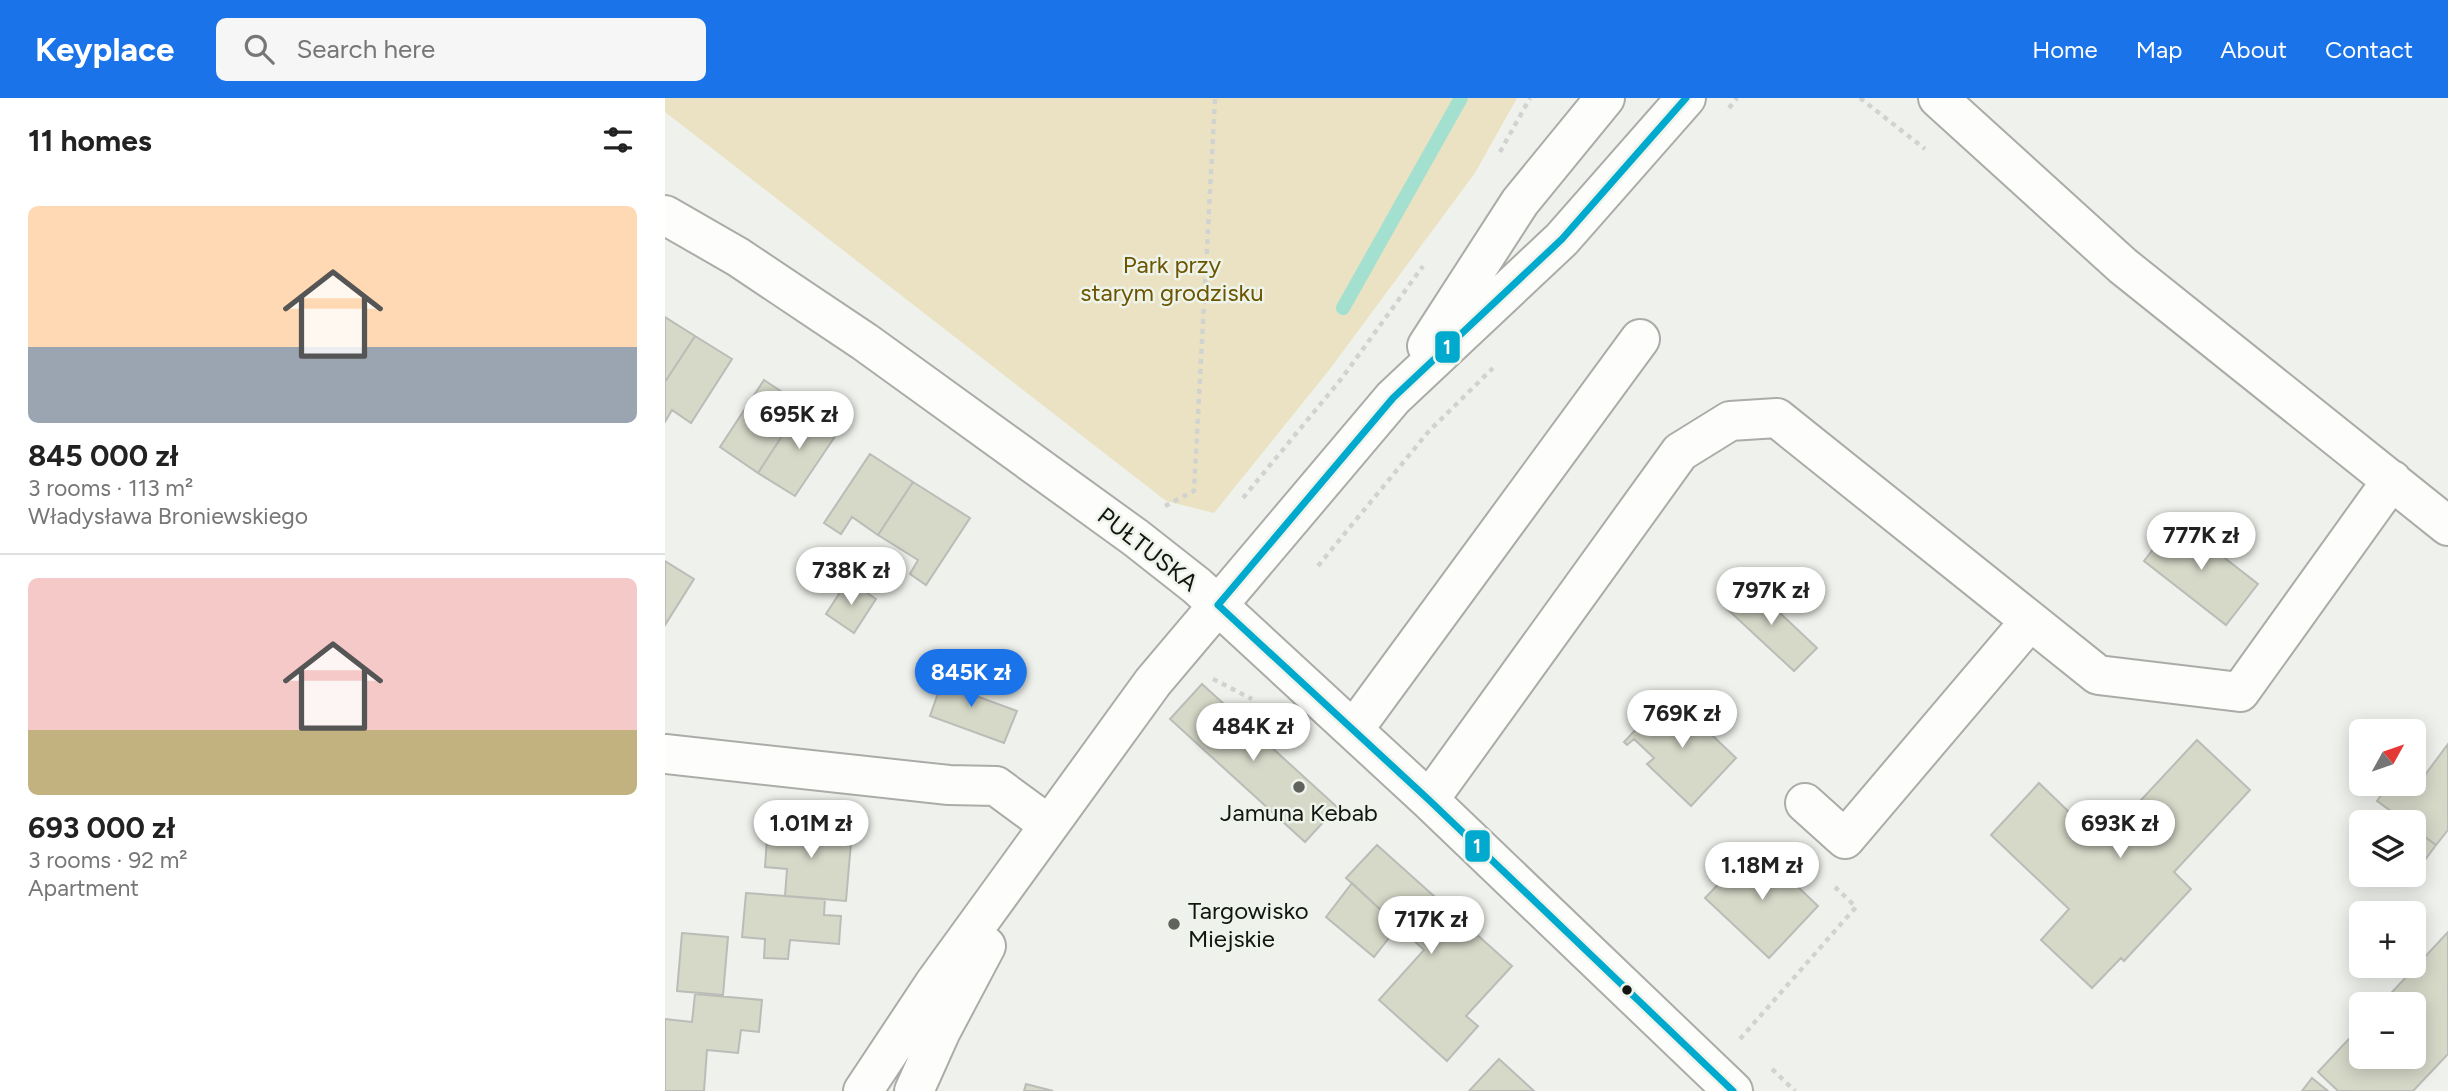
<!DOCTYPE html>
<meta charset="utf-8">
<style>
body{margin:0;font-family:Figtree,sans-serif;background:#f6f6f6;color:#222;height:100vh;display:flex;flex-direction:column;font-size:26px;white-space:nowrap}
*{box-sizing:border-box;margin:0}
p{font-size:23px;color:#767676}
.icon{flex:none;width:38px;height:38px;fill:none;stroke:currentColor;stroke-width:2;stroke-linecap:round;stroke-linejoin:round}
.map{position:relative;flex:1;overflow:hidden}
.panel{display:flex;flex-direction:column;background:#fff;width:665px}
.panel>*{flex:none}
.needle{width:46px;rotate:50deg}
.fabs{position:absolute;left:1684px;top:621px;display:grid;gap:14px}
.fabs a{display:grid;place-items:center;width:77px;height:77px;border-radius:10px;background:#fff;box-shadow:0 4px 18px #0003;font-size:35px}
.price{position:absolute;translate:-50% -60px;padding:0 16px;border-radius:24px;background:#fff;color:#222;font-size:23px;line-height:46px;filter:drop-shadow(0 2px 4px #0008)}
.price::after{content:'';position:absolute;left:50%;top:42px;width:21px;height:16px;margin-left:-10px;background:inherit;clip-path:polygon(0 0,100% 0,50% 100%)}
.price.on{background:#1a73e8;color:#fff}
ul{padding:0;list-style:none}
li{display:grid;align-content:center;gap:14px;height:371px;padding:0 28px}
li+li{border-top:2px solid #e0e0e0}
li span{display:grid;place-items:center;height:217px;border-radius:10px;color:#555}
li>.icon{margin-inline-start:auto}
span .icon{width:126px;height:126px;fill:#fffc;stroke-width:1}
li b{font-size:30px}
h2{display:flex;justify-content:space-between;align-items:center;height:84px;padding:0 28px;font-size:30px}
header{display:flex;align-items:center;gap:42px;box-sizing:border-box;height:98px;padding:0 35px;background:#1a73e8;color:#fff}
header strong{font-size:33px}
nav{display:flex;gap:38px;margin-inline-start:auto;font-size:24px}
.search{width:490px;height:63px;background:#f6f6f6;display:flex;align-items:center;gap:18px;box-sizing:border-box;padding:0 24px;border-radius:10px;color:#767676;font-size:26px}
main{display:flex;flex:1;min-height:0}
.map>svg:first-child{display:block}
.green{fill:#ebe2c3}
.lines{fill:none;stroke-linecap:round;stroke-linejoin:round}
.stream{stroke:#a3e0d0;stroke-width:14}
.building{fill:#d6d8c8;stroke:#babcb7;stroke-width:2}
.minor-casing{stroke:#aaaca8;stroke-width:42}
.path{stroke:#d1d3d1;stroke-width:4.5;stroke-dasharray:5 5;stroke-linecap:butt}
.minor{stroke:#fdfdfc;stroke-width:38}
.bus-1-casing{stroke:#eef4ea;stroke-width:12}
.bus-1{stroke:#00a9ce;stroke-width:7}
.poi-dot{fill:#60625e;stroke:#eef4ea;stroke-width:2.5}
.bus-dot{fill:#131511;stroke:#eef4ea;stroke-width:2.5}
.labels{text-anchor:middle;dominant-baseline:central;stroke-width:5;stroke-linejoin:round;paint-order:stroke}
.park-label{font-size:24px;fill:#6c5500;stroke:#eef4ea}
.street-label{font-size:24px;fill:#131511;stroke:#eef4ea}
.poi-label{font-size:24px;fill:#131511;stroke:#eef4ea}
.line-badge{stroke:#eef4ea;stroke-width:2.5}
.badge-label{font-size:19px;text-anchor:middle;font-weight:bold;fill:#fff}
</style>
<header>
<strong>Keyplace</strong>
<div class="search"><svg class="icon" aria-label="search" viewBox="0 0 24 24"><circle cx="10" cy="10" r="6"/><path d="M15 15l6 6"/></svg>Search here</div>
<nav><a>Home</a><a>Map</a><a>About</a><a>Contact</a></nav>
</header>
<main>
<section class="panel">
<h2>11 homes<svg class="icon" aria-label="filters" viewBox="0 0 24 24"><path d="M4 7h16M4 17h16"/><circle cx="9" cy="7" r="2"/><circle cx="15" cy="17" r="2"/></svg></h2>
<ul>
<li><span style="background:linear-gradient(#ffd9b3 65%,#9aa5b1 0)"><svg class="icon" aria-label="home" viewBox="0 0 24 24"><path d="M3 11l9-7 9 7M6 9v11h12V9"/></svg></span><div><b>845 000 zł</b><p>3 rooms · 113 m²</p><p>Władysława Broniewskiego</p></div></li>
<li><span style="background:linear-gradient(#f6c9c9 70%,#c2b280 0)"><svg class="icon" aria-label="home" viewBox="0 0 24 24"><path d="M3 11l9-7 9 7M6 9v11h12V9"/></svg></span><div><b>693 000 zł</b><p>3 rooms · 92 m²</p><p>Apartment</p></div></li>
</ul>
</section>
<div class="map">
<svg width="1783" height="993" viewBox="0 0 1783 993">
<rect width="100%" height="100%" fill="#eff2ec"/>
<path class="green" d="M 0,0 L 852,0 L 810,75 L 665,271 L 549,415 L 501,403 L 0,14 Z"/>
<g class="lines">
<path class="stream" d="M 678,210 L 796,0"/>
</g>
<path class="building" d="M 0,219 L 30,238 L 0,284 Z
M 30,238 L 67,261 L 26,325 L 7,312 L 0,324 L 0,284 Z
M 99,282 L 137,307 L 93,375 L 55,349 Z
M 137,307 L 175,331 L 130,398 L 93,375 Z
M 205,356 L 248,384 L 213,437 L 187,419 L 176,436 L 159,425 Z
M 248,384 L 305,420 L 261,487 L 245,476 L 253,462 L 213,437 Z
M 1511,422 L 1593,486 L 1561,527 L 1479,463 Z
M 0,463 L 29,481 L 0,527 Z
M 183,482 L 211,501 L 189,535 L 161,516 Z
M 1082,484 L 1152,550 L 1129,573 L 1060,509 Z
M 281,573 L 315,585 L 311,598 L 352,613 L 339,645 L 265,618 Z
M 537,586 L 672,709 L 640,744 L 505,621 Z
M 1004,596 L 1071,660 L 1026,708 L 982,666 L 989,660 L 969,641 L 962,647 L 959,644 Z
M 1532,642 L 1585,692 L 1509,774 L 1526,791 L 1459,863 L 1456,860 L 1427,890 L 1376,842 L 1404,811 L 1326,737 L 1374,685 L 1436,745 Z
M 1783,646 L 1783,732 L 1771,747 L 1748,730 L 1748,724 L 1741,724 L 1712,703 L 1724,686 L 1746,686 L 1751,689 Z
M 1730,716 L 1741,724 L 1724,724 Z
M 103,726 L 187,733 L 181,803 L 120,798 L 122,771 L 100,769 Z
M 1748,730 L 1771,747 L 1746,781 L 1740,777 L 1748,777 Z
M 712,747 L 847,868 L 801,918 L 813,928 L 782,963 L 714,902 L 759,852 L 681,780 Z
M 1090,748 L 1153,808 L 1104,860 L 1040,800 Z
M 687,785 L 733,828 L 709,859 L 661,819 Z
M 81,795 L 160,801 L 159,817 L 176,818 L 174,846 L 125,842 L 123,861 L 99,860 L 100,841 L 77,839 Z
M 1783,834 L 1783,956 L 1748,993 L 1673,993 L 1653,974 L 1696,928 L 1696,959 L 1748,959 L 1748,906 L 1716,906 Z
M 17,835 L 63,839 L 58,897 L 12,893 Z
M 30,896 L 97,902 L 94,934 L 76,932 L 73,955 L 42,952 L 39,993 L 0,993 L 0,921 L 27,924 Z
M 834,961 L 869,993 L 804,993 Z
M 1647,980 L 1663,993 L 1637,993 Z
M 361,986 L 388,993 L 359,993 Z"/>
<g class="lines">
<g class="minor-casing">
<path id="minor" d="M 1273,0 L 1458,168 L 1783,428
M 0,117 L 73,159 L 200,244 L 471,440 L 532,488 L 764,702 L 1068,993
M 762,248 L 855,104 L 940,0
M 689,631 L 975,241
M 0,656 L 284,687 L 331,688 L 384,727
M 764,702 L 1015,354 L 1065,323 L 1112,320 L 1433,577 L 1575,594 L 1727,382
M 1140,705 L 1180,741 L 1365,523
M 198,993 L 269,886 L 488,584 L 728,300 L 897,141 L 1021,0
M 249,993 L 276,933 L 321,848"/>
</g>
<path class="path" d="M 1195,0 L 1260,51
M 1064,10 L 1072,0
M 835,54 L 865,0
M 578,400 L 677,280 L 758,168
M 500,408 L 529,393 L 550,0
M 653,468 L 764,333 L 828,270
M 548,581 L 587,601
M 1075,941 L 1191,809 L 1170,789
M 1107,971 L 1130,993"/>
<use href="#minor" class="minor"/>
<g class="bus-1-casing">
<path id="bus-1" d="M 553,507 L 764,702 L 1068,993
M 553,507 L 728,300 L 897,141 L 1021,0"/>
</g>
<use href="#bus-1" class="bus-1"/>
</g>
<g class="poi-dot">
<circle cx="634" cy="689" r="7"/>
<circle cx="509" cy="826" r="7"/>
</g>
<circle class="bus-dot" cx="962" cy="892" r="6"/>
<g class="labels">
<g class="park-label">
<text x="507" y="166">Park przy<tspan x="507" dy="28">starym grodzisku</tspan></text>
</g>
<g class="street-label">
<text transform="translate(483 451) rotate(38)">PUŁTUSKA</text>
</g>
<g class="poi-label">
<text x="634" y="714">Jamuna Kebab</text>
<text x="523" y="812" text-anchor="start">Targowisko<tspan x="523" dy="28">Miejskie</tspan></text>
</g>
</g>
<g class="line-badge">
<rect x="769" y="232" width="27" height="34" rx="7" fill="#00a9ce"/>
<rect x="799" y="731" width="27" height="34" rx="7" fill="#00a9ce"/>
</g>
<g class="badge-label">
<text x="782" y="256">1</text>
<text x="812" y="755">1</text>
</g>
</svg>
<div class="fabs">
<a><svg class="needle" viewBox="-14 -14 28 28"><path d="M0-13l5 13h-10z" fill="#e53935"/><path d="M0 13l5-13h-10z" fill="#767676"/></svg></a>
<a><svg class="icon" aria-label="layers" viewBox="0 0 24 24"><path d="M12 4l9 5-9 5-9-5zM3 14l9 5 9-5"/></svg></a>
<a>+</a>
<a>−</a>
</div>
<b class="price" style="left:134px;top:353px">695K zł</b>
<b class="price" style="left:1536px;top:474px">777K zł</b>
<b class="price" style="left:186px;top:509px">738K zł</b>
<b class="price" style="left:1106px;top:529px">797K zł</b>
<b class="price on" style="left:306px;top:611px">845K zł</b>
<b class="price" style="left:1017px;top:652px">769K zł</b>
<b class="price" style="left:588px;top:665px">484K zł</b>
<b class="price" style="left:146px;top:762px">1.01M zł</b>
<b class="price" style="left:1455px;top:762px">693K zł</b>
<b class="price" style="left:1097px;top:804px">1.18M zł</b>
<b class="price" style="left:766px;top:858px">717K zł</b>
</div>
</main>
